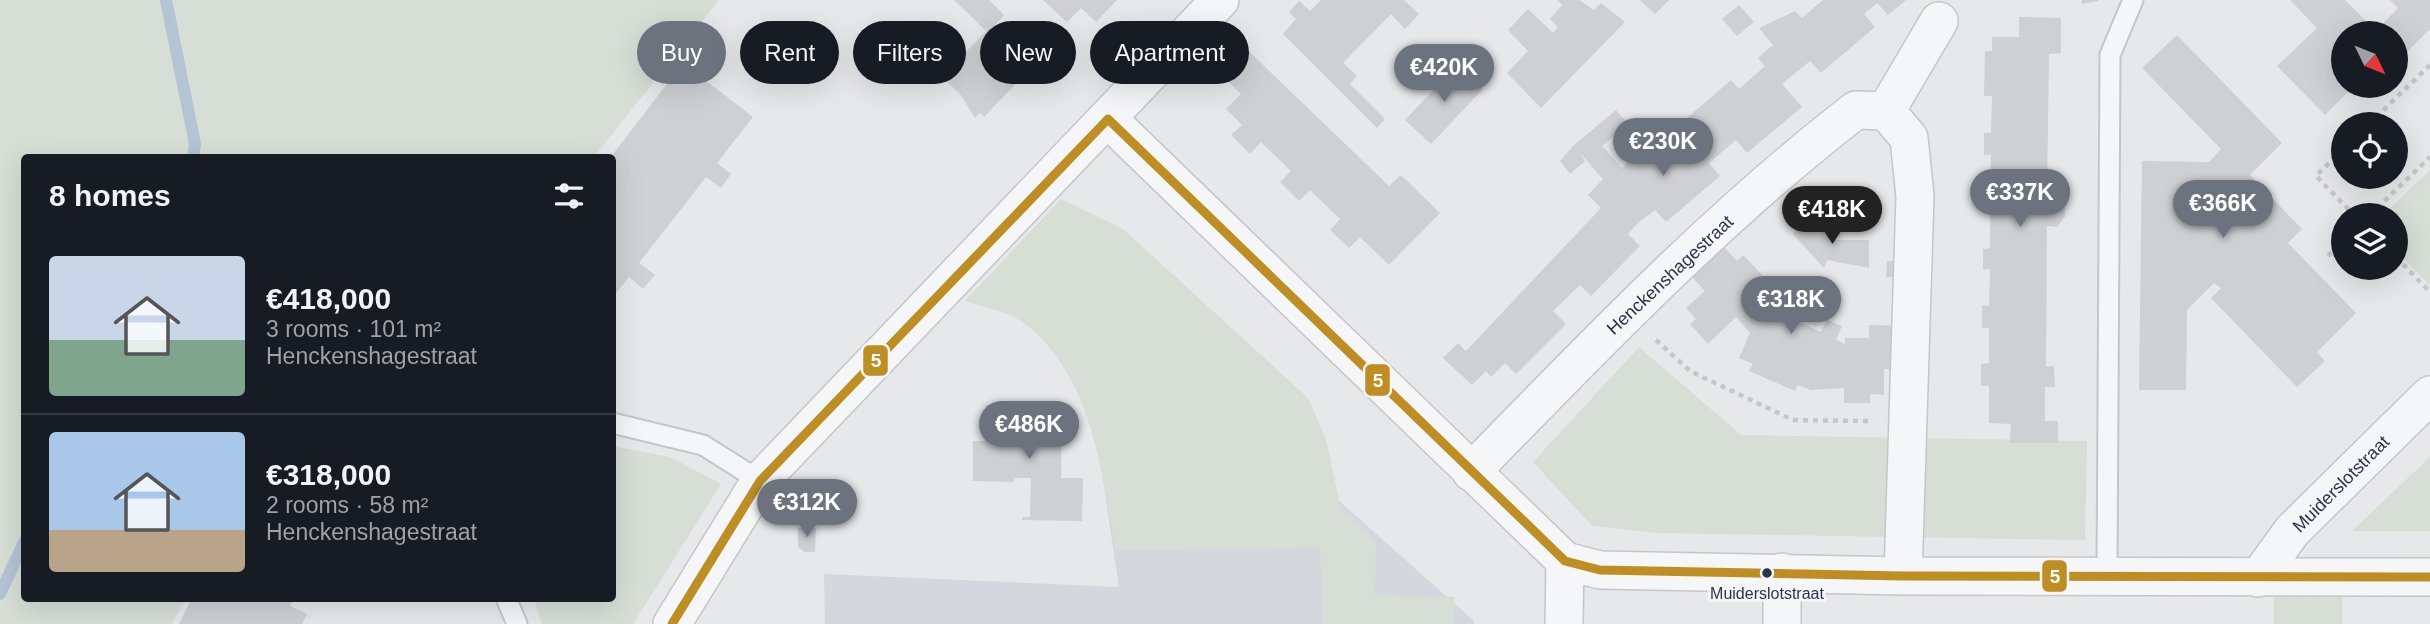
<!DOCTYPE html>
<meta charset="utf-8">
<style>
body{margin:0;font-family:Helvetica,sans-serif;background:#20242c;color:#f1f3f6;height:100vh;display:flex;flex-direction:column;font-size:26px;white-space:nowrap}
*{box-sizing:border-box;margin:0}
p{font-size:23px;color:#9ea1a6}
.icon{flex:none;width:38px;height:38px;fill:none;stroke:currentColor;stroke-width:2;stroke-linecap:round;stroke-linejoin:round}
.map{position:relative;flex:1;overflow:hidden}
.panel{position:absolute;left:21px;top:154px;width:595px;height:448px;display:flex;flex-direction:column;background:#171b24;border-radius:7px;box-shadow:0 7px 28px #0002}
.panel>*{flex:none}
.top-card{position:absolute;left:637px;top:21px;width:665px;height:63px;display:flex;gap:14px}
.needle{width:46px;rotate:133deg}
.buttons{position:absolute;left:2331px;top:21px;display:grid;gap:14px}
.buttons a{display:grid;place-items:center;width:77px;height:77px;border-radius:50%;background:#171b24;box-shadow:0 7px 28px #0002;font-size:35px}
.price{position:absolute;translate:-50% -60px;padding:0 16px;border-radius:24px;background:#6c737f;color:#fff;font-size:23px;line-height:46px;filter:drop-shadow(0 2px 4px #0008)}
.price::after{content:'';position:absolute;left:50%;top:42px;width:21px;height:16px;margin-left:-10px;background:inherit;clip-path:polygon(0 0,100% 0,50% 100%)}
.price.active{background:#222;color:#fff}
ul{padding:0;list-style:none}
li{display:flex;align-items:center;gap:21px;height:175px;padding:0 28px}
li+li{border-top:2px solid #363941}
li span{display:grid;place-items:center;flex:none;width:196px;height:140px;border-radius:7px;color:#555}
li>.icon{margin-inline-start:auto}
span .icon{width:84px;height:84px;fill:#fffc;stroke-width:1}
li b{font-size:30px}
h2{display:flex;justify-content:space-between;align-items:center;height:84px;padding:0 28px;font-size:30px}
.pill{padding:0 24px;border-radius:32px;background:#171b24;box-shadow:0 7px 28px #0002;font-size:24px;line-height:63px}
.pill.active{background:#6c737f;color:#fff}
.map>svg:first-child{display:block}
.built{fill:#d4d7dd}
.green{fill:#d6ded6}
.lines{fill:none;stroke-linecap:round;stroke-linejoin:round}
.stream{stroke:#b4c4d5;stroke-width:12}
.building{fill:#ced0d3}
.service-casing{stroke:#c4c6c8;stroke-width:23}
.minor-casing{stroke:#c4c6c8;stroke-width:40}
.path{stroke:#c5c6ca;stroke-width:4.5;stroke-dasharray:5 5;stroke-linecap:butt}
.service{stroke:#f5f6f7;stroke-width:19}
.minor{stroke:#f5f6f7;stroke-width:37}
.bus-1-casing{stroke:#f4f6f9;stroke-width:14}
.bus-1{stroke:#be8e23;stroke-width:9}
.bus-dot{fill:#2b3445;stroke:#f4f6f9;stroke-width:2.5}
.labels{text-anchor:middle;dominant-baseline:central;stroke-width:6;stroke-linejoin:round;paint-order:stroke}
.bus-label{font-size:16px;fill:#2b3445;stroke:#f4f6f9}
.street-label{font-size:18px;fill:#2b3445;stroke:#f4f6f9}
.line-badge{stroke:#f4f6f9;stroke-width:2.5}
.badge-label{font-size:19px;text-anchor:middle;font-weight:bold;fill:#fff}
</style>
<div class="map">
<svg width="2430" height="624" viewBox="0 0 2430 624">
<rect width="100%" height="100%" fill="#e6e8ea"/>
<path class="built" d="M 1070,261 L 1474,621 L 1474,624 L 825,624 L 824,574 L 1119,587 Z"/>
<path class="green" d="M 0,0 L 718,0 L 718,1 L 594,157 L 24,158 L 24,598 L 185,599 L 172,624 L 0,624 Z
M 2430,170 L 2430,286 L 2396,251 L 2396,215 L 2383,215 Z
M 1061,199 L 1123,229 L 1308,398 L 1326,439 L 1340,505 L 1376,541 L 1375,595 L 1455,597 L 1454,624 L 1323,624 L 1320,548 L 1116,550 C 1101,471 1093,377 1025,324 C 1010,312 983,307 965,301 Z
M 1639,347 L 1741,435 L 2087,441 L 2085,540 L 1658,533 L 1592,526 L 1533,462 Z
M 613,446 L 670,457 L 721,484 L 633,624 L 542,624 L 534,599 L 612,598 Z
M 2430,457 L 2430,531 L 2352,531 Z
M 2274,597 L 2342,597 L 2342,624 L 2274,624 Z"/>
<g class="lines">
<path class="stream" d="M 166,0 L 195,144 L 193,158
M 0,594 L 24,542"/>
</g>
<path class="building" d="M 954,0 L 989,0 L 1004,15 L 992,29 L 1032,67 L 984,117 L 980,113 L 975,118 L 960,94 L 942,77 L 986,31 Z
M 1043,0 L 1117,0 L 1096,22 L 1081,8 L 1067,22 Z
M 1321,0 L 1404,0 L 1419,14 L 1405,29 L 1391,14 L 1343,63 L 1357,76 L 1350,84 L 1385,119 L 1377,128 L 1283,34 L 1296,19 L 1289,12 L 1299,1 L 1310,11 Z
M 1557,0 L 1579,0 L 1594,10 L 1601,3 L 1625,22 L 1541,108 L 1507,73 L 1528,51 L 1508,30 L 1528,9 L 1553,33 L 1558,27 L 1550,19 L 1562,5 Z
M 1640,0 L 1669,0 L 1655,14 Z
M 1823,0 L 1906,0 L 1888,15 L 1877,3 L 1864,14 L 1875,27 L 1821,73 L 1810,61 L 1782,84 L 1802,107 L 1747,153 L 1736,140 L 1723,151 L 1709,163 L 1720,176 L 1666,222 L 1655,210 L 1639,222 L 1628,234 L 1640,246 L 1591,296 L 1580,285 L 1553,311 L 1566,324 L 1516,374 L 1505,363 L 1491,377 L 1486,371 L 1472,385 L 1443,358 L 1458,343 L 1466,351 L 1601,208 L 1588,195 L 1603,179 L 1580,153 L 1585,161 L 1570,174 L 1560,161 L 1573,146 L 1616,110 L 1628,124 L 1602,146 L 1622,168 L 1647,145 L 1651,149 L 1731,80 L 1739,89 L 1765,66 L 1758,58 L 1773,45 L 1759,28 L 1795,11 L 1802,18 Z
M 2082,0 L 2098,0 L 2098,1 L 2082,4 Z
M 2290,0 L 2345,0 L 2376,31 L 2398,8 L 2390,0 L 2430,0 L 2430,29 L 2396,63 L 2396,33 L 2343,33 L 2343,86 L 2354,86 L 2325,115 L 2277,66 L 2317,28 Z
M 1739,5 L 1754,22 L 1737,36 L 1722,19 Z
M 2019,17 L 2061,18 L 2061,53 L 2049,54 L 2047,192 L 2065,195 L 2065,217 L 2057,227 L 2047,226 L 2046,367 L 2054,366 L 2055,387 L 2045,387 L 2045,421 L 2058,421 L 2058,443 L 2010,443 L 2011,424 L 1989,423 L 1989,386 L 1981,386 L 1981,364 L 1989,363 L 1989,328 L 1982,328 L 1982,305 L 1989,306 L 1990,269 L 1983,270 L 1983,249 L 1990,248 L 1990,212 L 1983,212 L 1983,190 L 1990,190 L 1991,154 L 1984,155 L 1984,133 L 1991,133 L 1992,96 L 1984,96 L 1985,51 L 1992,51 L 1992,37 L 2019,37 Z
M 2177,35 L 2282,143 L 2250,175 L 2302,229 L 2288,243 L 2356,313 L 2317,352 L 2325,361 L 2297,387 L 2211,298 L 2221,288 L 2214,283 L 2187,310 L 2186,390 L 2139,390 L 2142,161 L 2209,162 L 2221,149 L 2142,68 Z
M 1236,39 L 1389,186 L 1401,175 L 1440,213 L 1389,265 L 1360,237 L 1349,248 L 1330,230 L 1340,219 L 1310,190 L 1299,201 L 1280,182 L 1291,171 L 1261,142 L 1250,154 L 1231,135 L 1242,125 L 1226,109 L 1241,94 L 1210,64 Z
M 683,63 L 753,117 L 717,163 L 731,174 L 721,188 L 706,177 L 639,263 L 655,275 L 643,289 L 629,277 L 612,298 L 612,158 L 610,158 Z
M 1458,64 L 1483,89 L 1431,144 L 1405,120 Z
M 2357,86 L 2373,86 L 2364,94 Z
M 1812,214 L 1834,240 L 1869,240 L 1869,268 L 1827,260 L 1824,268 L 1793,234 Z
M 1724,247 L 1737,261 L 1743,255 L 1768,281 L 1763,291 L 1784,301 L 1779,313 L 1821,332 L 1827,320 L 1842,326 L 1836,340 L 1845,344 L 1845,338 L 1869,338 L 1869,325 L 1904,326 L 1904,369 L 1884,369 L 1884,395 L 1870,394 L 1870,403 L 1844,403 L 1844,388 L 1811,390 L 1798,385 L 1795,391 L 1749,371 L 1753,364 L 1739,358 L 1750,333 L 1736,317 L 1708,344 L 1690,324 L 1696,319 L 1686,308 L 1705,291 L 1692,277 Z
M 1887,261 L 1903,261 L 1904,277 L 1886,277 Z
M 986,405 L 1035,406 L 1035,417 L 1062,417 L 1061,478 L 1083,478 L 1082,521 L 1022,520 L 1022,517 L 1030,517 L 1031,478 L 1014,478 L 1014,482 L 973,481 L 973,441 L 985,441 Z
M 798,528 L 816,528 L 815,552 L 805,552 L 798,547 Z
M 192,598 L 294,598 L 290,606 L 307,614 L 302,624 L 179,624 Z"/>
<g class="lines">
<g class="service-casing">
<path id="service" d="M 612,423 L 703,445 L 760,481
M 2107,575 L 2110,55 L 2133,0
M 506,598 L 517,624"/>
</g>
<g class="minor-casing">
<path id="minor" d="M 1886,111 L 1939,21
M 1108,119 L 1565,561 L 1600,570 L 1903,576 L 2430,577
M 1471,472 C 1594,346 1717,217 1856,110 L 1886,111 L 1909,138 L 1915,196 L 1903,576
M 2258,578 L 2292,531 L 2430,395
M 672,624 L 760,481 L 1220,0
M 1564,624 L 1565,561
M 1782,624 L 1782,572"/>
</g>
<path class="path" d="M 2369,124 L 2430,65
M 2343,149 L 2316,176 L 2354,215
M 2370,215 L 2430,157
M 2328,256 L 2343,241
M 2396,257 L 2430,292
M 1656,340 L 1690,371 L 1793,420 L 1869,421"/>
<use href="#service" class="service"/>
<use href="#minor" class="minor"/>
<g class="bus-1-casing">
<path id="bus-1" d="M 1108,119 L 1565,561 L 1600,570 L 1903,576 L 2430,577
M 672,624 L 760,481 L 1108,119"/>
</g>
<use href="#bus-1" class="bus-1"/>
</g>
<circle class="bus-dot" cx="1767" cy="573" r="6"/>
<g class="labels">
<g class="bus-label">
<text x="1767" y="593">Muiderslotstraat</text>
</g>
<g class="street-label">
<text transform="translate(1670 275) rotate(-43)">Henckenshagestraat</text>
<text transform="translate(2341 484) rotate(-45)">Muiderslotstraat</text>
</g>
</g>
<g class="line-badge">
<rect x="862" y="344" width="27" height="33" rx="7" fill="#be8e23"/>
<rect x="1364" y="363" width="27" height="34" rx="7" fill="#be8e23"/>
<rect x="2041" y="559" width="27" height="34" rx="7" fill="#be8e23"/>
</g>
<g class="badge-label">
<text x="876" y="367">5</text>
<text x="1378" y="387">5</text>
<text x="2055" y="583">5</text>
</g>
</svg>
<div class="buttons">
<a><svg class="needle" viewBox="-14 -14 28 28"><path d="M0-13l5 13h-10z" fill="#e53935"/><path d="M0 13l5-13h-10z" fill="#9ea1a6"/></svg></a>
<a><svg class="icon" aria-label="locate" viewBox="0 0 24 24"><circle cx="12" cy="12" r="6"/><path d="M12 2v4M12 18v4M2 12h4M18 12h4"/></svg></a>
<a><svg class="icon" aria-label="layers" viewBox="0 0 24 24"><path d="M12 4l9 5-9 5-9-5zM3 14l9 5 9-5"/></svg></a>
</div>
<b class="price" style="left:1444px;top:104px">€420K</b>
<b class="price" style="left:1663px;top:178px">€230K</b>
<b class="price" style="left:2020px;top:229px">€337K</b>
<b class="price" style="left:2223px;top:240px">€366K</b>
<b class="price active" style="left:1832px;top:246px">€418K</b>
<b class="price" style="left:1791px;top:336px">€318K</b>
<b class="price" style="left:1029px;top:461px">€486K</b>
<b class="price" style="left:807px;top:539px">€312K</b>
<div class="top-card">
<a class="pill active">Buy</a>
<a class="pill">Rent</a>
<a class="pill">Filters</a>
<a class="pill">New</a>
<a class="pill">Apartment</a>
</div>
<section class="panel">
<h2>8 homes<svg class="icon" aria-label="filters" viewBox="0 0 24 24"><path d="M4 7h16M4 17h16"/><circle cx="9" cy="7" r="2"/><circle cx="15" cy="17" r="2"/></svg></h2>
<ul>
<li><span style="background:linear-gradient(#c9d6e8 60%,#7fa58c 0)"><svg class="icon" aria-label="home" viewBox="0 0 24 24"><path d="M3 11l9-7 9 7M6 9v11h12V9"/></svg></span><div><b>€418,000</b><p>3 rooms · 101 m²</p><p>Henckenshagestraat</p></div></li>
<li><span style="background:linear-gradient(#a9c7e8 70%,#b9a48a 0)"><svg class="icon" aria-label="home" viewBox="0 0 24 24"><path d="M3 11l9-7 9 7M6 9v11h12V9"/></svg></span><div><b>€318,000</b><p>2 rooms · 58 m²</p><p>Henckenshagestraat</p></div></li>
</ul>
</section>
</div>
